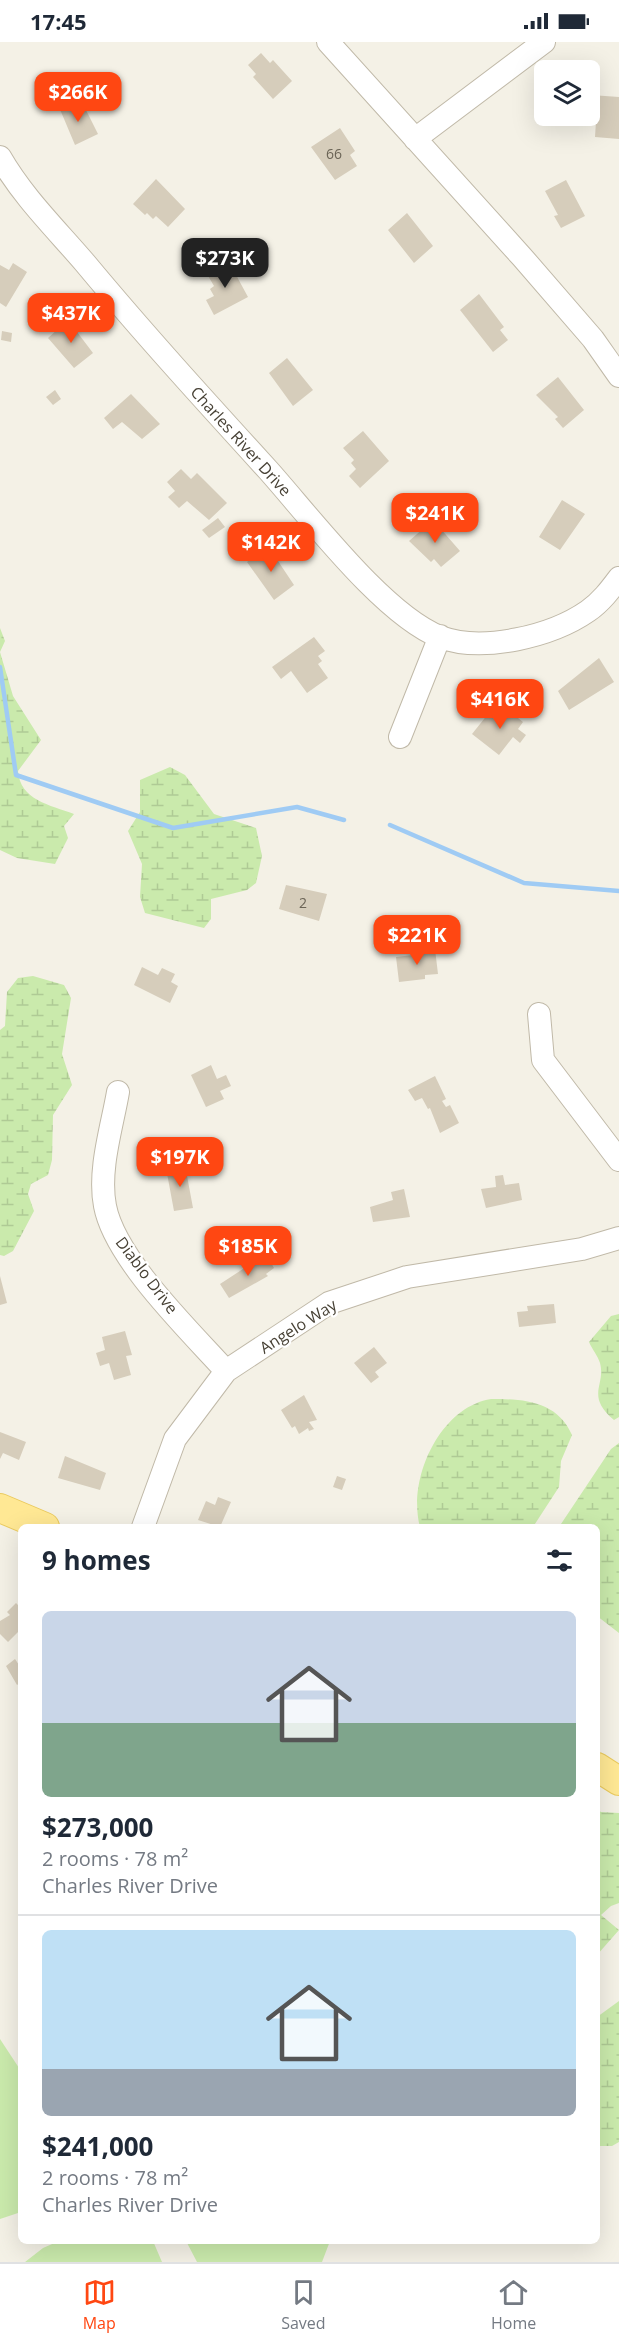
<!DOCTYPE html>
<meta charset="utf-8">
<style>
body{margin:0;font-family:"Open Sans",sans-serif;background:#f6f6f7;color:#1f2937;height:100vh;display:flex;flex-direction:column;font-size:22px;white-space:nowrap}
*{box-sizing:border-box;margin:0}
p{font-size:20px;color:#747a83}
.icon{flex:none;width:33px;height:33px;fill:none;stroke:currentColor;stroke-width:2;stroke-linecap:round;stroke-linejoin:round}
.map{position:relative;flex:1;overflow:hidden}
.details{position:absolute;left:18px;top:1482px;width:582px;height:720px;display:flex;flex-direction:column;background:#fff;border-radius:9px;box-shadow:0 6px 24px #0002}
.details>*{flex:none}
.tools{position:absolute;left:534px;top:18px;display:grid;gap:12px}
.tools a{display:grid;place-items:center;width:66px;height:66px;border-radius:9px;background:#fff;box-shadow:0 6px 24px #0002;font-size:30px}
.price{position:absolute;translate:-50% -51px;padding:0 14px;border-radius:12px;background:#ff4712;color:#fff;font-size:20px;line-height:39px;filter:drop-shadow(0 2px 3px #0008)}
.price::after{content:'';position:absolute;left:50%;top:36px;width:18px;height:14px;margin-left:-9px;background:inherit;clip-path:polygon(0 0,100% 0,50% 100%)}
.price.selected{background:#222;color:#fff}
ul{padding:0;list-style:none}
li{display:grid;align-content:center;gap:12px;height:318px;padding:0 24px}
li+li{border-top:2px solid #e0e1e3}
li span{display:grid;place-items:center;height:186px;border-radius:9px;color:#555}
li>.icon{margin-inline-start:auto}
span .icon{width:108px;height:108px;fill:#fffc;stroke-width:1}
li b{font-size:26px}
h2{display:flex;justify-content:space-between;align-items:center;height:72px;padding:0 24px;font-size:26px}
.status{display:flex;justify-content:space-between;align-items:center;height:42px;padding:0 30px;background:#fff;direction:ltr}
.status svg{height:16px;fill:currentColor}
.dock{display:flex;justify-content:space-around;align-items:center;height:84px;border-top:2px solid #e0e1e3;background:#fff;font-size:16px;color:#747a83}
.dock a{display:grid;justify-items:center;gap:3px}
.dock .selected{color:#ff4712}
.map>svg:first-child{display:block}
.wetland{fill:url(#wetland-marsh)}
.park{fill:#caeaac}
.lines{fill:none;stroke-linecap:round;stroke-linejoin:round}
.stream{stroke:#9fcbf4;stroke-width:4.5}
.building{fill:#d6cdbb}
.minor-casing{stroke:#c0b9a8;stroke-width:24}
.major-casing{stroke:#eaca5e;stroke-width:30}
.minor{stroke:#fff;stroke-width:22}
.major{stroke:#ffe894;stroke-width:28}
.labels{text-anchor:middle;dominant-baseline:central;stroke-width:4.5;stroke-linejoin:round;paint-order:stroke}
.number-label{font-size:14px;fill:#6b6456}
.street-label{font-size:16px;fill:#474135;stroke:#fff}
</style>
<div class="status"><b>17:45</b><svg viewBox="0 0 49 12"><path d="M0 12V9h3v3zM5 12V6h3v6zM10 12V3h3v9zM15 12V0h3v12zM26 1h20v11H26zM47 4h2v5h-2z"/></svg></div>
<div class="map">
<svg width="619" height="2220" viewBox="0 0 619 2220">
<defs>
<pattern id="wetland-marsh" width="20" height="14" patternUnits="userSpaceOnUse" patternTransform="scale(1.5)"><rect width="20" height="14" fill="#caeaac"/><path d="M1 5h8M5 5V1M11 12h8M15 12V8" fill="none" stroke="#afca95"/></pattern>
</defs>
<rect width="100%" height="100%" fill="#f4f1e6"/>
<path class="wetland" d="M 0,586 L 5,599 L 0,610 L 13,654 L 41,698 L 18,729 C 20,758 50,763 74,772 L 64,784 L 68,796 L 55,822 L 17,816 L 0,808 Z
M 170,725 L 185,733 L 214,772 L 256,786 L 262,814 L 256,841 L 247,848 L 211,857 L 211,877 L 204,886 L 145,871 L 140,855 L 142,822 L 128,789 L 140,770 L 140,738 Z
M 33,934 L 64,943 L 71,956 L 62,1012 L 72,1043 L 53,1073 L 52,1118 L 48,1133 L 31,1142 L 28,1152 L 34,1169 L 13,1209 L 4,1214 L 0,1213 L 0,988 L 5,984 L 7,950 L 18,936 Z
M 619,1272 L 619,1375 L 614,1378 C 585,1353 606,1344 600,1321 C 598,1314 592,1307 589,1300 L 611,1274 Z
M 491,1357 C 524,1357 557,1359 572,1393 L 561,1419 L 559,1445 L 533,1485 L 420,1485 C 407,1437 440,1365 491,1357 Z
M 619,1401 L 619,1591 L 597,1574 L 597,1485 L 559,1485 L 611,1407 Z
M 597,1767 L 601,1770 L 619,1771 L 619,1861 L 611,1864 L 601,1873 L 619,1888 L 597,1913 Z
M 619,1959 L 619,2100 L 612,2104 L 598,2104 L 597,1975 Z"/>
<path class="park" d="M 0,1997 L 21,2029 L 21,2170 L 0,2177 Z
M 59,2199 L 153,2199 L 162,2220 L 25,2220 L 43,2206 Z
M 186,2199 L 330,2199 L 322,2220 L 197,2220 Z"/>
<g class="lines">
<path class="stream" d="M 0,625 L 16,733 L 173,786 L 297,765 L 344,778
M 390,783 L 524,841 L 619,849"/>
</g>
<path class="building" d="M 261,11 L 270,21 L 273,18 L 292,39 L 273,57 L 253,35 L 256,32 L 248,23 Z
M 591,53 L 619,55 L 619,97 L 595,95 L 596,79 L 591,79 L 592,70 L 590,70 Z
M 74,58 L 81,71 L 86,68 L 98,92 L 75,103 L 59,65 Z
M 340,86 L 355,109 L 350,113 L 357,124 L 335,138 L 311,105 Z
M 156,137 L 185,167 L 168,185 L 156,174 L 153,177 L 147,171 L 145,173 L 133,162 Z
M 566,138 L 585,174 L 561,186 L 554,174 L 558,173 L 545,149 Z
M 407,171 L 433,204 L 414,221 L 388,188 Z
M 229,220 L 248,255 L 214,273 L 206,258 L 214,254 L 210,247 L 214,244 L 207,232 Z
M 13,221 L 27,230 L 6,265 L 0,261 L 0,223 L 9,228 Z
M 479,252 L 504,285 L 500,288 L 508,298 L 493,310 L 460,268 Z
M 68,278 L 93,311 L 74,326 L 48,296 Z
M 2,289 L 12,291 L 11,300 L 1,298 Z
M 287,316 L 313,348 L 293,364 L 269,331 Z
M 558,335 L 584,368 L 563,386 L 555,377 L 558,375 L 536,353 Z
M 55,348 L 61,357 L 53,363 L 46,355 Z
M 131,352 L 160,382 L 142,397 L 122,380 L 113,387 L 104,376 Z
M 363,389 L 389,419 L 360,446 L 349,434 L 356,427 L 351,421 L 354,418 L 343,406 Z
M 181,427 L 191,437 L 197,431 L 227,461 L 209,478 L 187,459 L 179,466 L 168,455 L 175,449 L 167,440 Z
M 562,458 L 585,472 L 560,508 L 539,495 Z
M 218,476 L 225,485 L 209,496 L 202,488 Z
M 433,478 L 460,509 L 441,525 L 434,517 L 431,520 L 409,499 Z
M 268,504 L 294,543 L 274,558 L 247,520 Z
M 314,595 L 325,609 L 318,614 L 322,619 L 318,622 L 328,636 L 307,651 L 291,629 L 281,637 L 272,625 Z
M 599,616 L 614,640 L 569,668 L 558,649 Z
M 503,664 L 523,680 L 518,687 L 526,693 L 520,701 L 513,695 L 499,713 L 472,692 L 488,672 L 494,677 Z
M 286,843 L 327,852 L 319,879 L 279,867 Z
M 435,907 L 438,932 L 425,933 L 425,937 L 399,940 L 396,915 L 422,912 L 421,909 Z
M 142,925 L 158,933 L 162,926 L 175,932 L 171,940 L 178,944 L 170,961 L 134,943 Z
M 211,1023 L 217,1037 L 226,1033 L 231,1044 L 220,1049 L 224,1057 L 206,1065 L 191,1033 Z
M 435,1034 L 446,1057 L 442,1059 L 446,1065 L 450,1063 L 459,1081 L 440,1091 L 430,1066 L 428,1067 L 422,1056 L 415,1059 L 408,1048 Z
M 185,1123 L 193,1166 L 174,1169 L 166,1126 Z
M 503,1133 L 505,1143 L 519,1141 L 522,1158 L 486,1166 L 481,1147 L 496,1145 L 495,1134 Z
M 404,1147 L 410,1175 L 373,1180 L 370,1165 L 393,1158 L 391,1150 Z
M 266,1212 L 274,1226 L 266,1232 L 268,1234 L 229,1256 L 220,1242 Z
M 0,1234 L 7,1261 L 0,1263 Z
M 554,1262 L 556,1281 L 519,1285 L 517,1270 L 528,1269 L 527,1264 Z
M 125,1289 L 132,1313 L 126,1314 L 131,1333 L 114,1338 L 109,1321 L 100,1324 L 96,1311 L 105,1308 L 102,1295 Z
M 374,1305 L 387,1321 L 375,1330 L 379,1335 L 371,1341 L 354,1321 Z
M 304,1353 L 317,1378 L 309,1380 L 314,1387 L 309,1389 L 308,1386 L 299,1392 L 295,1384 L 292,1386 L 281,1368 Z
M 0,1390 L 26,1400 L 19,1418 L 3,1411 L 0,1417 Z
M 65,1414 L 106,1431 L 100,1448 L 58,1436 Z
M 337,1434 L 346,1437 L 342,1448 L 333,1445 Z
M 218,1455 L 231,1460 L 220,1485 L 198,1478 L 206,1459 L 215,1463 Z
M 16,1561 L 21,1566 L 21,1591 L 19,1589 L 8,1600 L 0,1592 L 0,1579 L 10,1573 L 7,1570 Z
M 15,1617 L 21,1626 L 21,1640 L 17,1643 L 6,1624 Z"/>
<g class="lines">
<g class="minor-casing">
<path id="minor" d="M 328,0 L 522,215 L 593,297 L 619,334
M 415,97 L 544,0
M 0,115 C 23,155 55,186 85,221 C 144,292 206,360 268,428 C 310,475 384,573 440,595 C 483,611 552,594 588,569 C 601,560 610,548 619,536
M 400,695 L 440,594
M 539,972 L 543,1018 L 619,1118
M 118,1050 C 112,1085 98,1128 105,1164 C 115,1217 190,1289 226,1329
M 143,1485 L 175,1397 L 226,1329 L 329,1261 L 407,1235 L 582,1207 L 619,1196"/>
</g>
<g class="major-casing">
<path id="major" d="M 0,1466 L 45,1485
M 597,1725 L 619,1739"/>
</g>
<use href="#minor" class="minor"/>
<use href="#major" class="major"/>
</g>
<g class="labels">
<g class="number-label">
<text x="334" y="111">66</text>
<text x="303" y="860">2</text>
</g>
<g class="street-label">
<text transform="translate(241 399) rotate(48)">Charles River Drive</text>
<text transform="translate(147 1233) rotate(53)">Diablo Drive</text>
<text transform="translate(298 1284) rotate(-32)">Angelo Way</text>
</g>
</g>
</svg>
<div class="tools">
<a><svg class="icon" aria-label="layers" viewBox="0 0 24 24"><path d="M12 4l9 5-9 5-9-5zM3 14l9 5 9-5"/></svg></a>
</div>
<b class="price" style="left:78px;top:81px">$266K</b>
<b class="price selected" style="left:225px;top:247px">$273K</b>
<b class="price" style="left:71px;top:302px">$437K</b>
<b class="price" style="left:435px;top:502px">$241K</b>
<b class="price" style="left:271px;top:531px">$142K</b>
<b class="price" style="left:500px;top:688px">$416K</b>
<b class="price" style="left:417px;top:924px">$221K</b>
<b class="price" style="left:180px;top:1146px">$197K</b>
<b class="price" style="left:248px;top:1235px">$185K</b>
<section class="details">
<h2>9 homes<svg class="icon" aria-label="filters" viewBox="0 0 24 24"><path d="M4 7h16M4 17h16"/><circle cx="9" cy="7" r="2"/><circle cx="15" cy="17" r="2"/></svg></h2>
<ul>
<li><span style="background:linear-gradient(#c9d6e8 60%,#7fa58c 0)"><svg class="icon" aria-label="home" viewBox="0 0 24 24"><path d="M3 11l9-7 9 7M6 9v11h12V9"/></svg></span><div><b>$273,000</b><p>2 rooms · 78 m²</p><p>Charles River Drive</p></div></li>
<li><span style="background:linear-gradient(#bfe0f5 75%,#9aa5b1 0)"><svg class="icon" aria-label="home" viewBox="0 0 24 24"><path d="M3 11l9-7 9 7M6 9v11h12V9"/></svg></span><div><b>$241,000</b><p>2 rooms · 78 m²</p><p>Charles River Drive</p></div></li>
</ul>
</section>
</div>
<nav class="dock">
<a class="selected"><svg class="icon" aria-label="map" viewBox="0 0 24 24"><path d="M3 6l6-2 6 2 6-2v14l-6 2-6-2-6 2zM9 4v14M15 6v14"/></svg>Map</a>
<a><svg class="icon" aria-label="saved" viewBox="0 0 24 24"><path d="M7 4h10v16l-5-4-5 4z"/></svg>Saved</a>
<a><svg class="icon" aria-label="home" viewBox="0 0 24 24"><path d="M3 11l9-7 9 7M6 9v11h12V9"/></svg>Home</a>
</nav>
